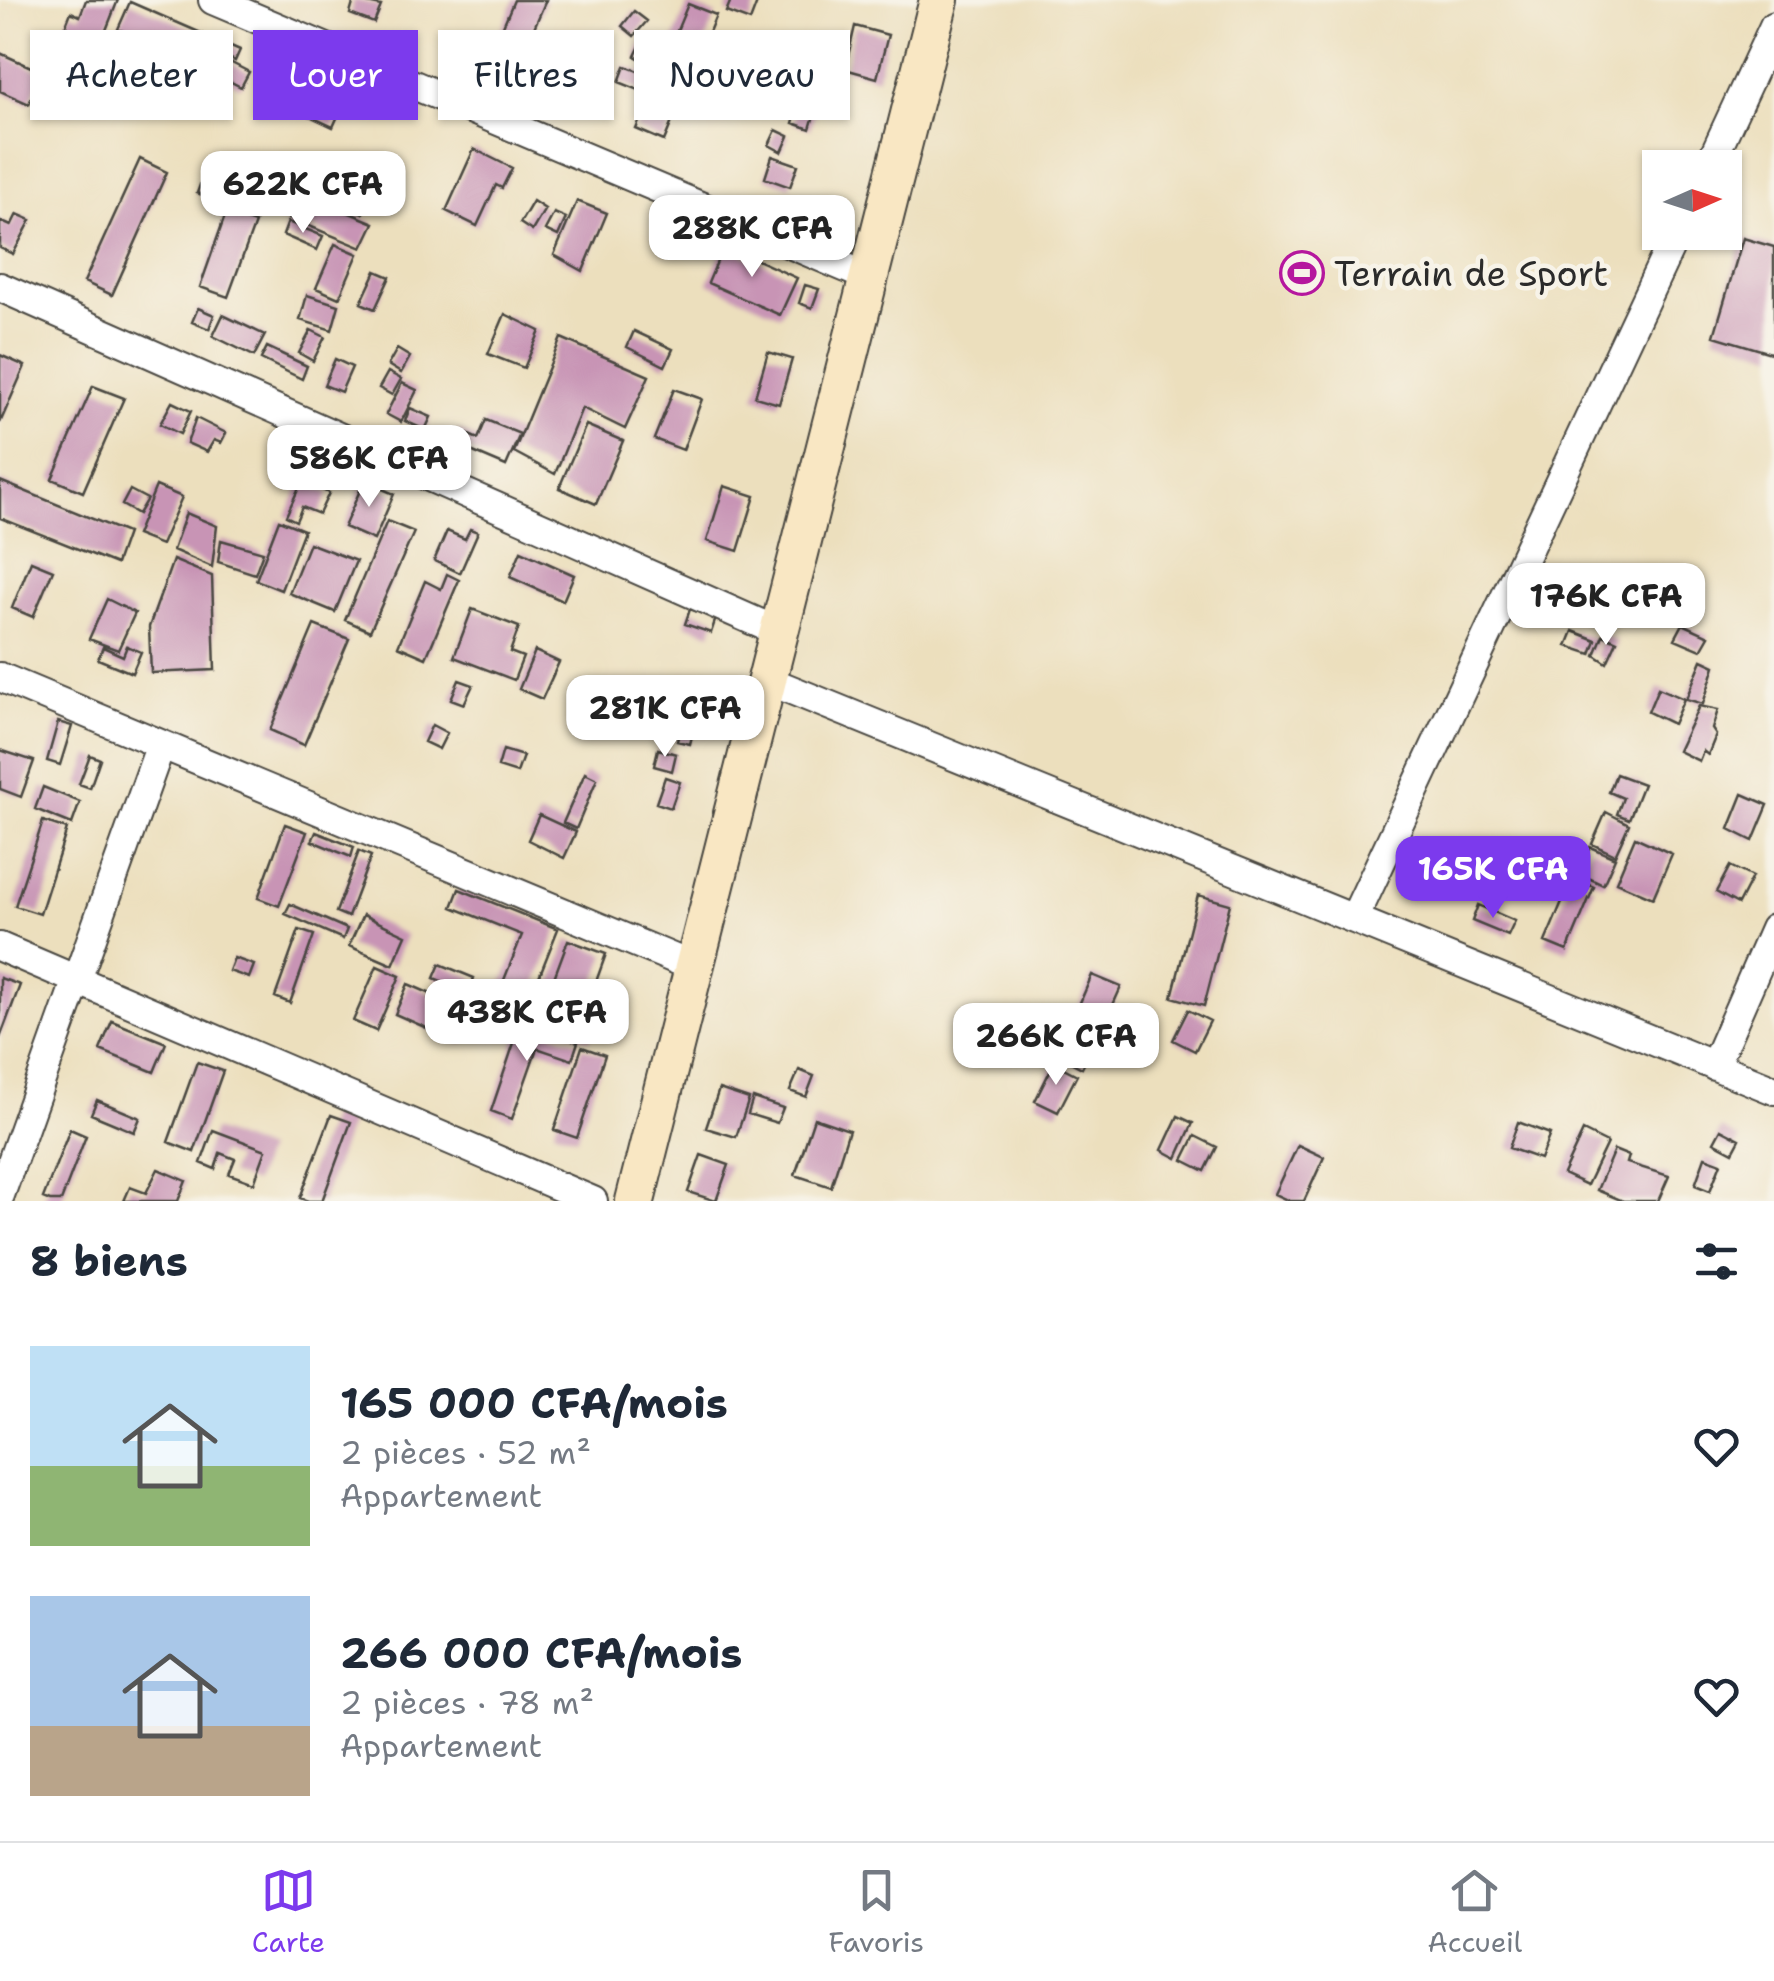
<!DOCTYPE html>
<html lang="fr">
<meta charset="utf-8">
<style>
body{margin:0;font-family:"Shantell Sans",sans-serif;background:#f2f2f3;color:#1f2937;height:100vh;display:flex;flex-direction:column;font-size:38px;white-space:nowrap}
*{box-sizing:border-box;margin:0}
p{font-size:32px;color:#747a83}
.icon{flex:none;width:55px;height:55px;fill:none;stroke:currentColor;stroke-width:2;stroke-linecap:round;stroke-linejoin:round}
.map{position:relative;height:1201px;overflow:hidden}
.sheet{display:flex;flex-direction:column;background:#fff;flex:1}
.sheet>*{flex:none}
.top-card{position:absolute;left:30px;top:30px;width:1000px;height:90px;display:flex;gap:20px}
.needle{width:65px;rotate:87deg}
.controls{position:absolute;left:1642px;top:150px;display:grid;gap:20px}
.controls a{display:grid;place-items:center;width:100px;height:100px;border-radius:0px;background:#fff;box-shadow:0 2px 8px #0004;font-size:50px}
.price{position:absolute;translate:-50% -85px;padding:0 22px;border-radius:20px;background:#fff;color:#222;font-size:32px;line-height:65px;filter:drop-shadow(0 2px 5px #0008)}
.price::after{content:'';position:absolute;left:50%;top:60px;width:30px;height:22px;margin-left:-15px;background:inherit;clip-path:polygon(0 0,100% 0,50% 100%)}
.price.selected{background:#7c3aed;color:#fff}
ul{padding:0;list-style:none}
li{display:flex;align-items:center;gap:30px;height:250px;padding:0 30px}
li span{display:grid;place-items:center;flex:none;width:280px;height:200px;border-radius:0px;color:#555}
li>.icon{margin-inline-start:auto}
span .icon{width:120px;height:120px;fill:#fffc;stroke-width:1}
li b{font-size:42px}
h2{display:flex;justify-content:space-between;align-items:center;height:120px;padding:0 30px;font-size:42px}
.pill{padding:0 35px;border-radius:0px;background:#fff;box-shadow:0 2px 8px #0004;font-size:35px;line-height:90px}
.pill.selected{background:#7c3aed;color:#fff}
.dock{display:flex;justify-content:space-around;align-items:center;height:140px;border-top:2px solid #e0e1e3;background:#fff;font-size:28px;color:#747a83}
.dock a{display:grid;justify-items:center;gap:5px}
.dock .selected{color:#7c3aed}
.map>svg:first-child{display:block}
.building{fill:#c894b5}
.lines{fill:none;stroke-linecap:round;stroke-linejoin:round}
.minor-casing{stroke:#484641;stroke-width:32}
.secondary-casing{stroke:#484641;stroke-width:42}
.minor{stroke:#fff;stroke-width:28}
.secondary{stroke:#f9e7c3;stroke-width:38}
.labels{text-anchor:middle;dominant-baseline:central;stroke-width:9;stroke-linejoin:round;paint-order:stroke}
.poi-label{font-size:35px;fill:#2b2b2b;stroke:#f7f3e8;text-anchor:start}
</style>
<div class="map">
<svg width="1774" height="1201" viewBox="0 0 1774 1201">
<rect width="100%" height="100%" fill="#f7f3e8"/>
<filter id="ink" filterUnits="userSpaceOnUse"><feTurbulence type="fractalNoise" baseFrequency=".01" numOctaves="2"/><feDisplacementMap in="SourceGraphic" scale="20" xChannelSelector="R" yChannelSelector="G"/><feConvolveMatrix kernelMatrix="1 2 1 2 8 2 1 2 1" color-interpolation-filters="sRGB"/></filter>
<filter id="wash" filterUnits="userSpaceOnUse"><feTurbulence type="fractalNoise" baseFrequency=".0048" numOctaves="4" result="noise"/><feDisplacementMap in="SourceGraphic" scale="40" xChannelSelector="R" yChannelSelector="G"/><feGaussianBlur stdDeviation="2.25" result="paint"/><feColorMatrix in="noise" values="0 0 0 0 0 0 0 0 0 0 0 0 0 0 0 0 0 1.4 0 .05"/><feComposite in="paint" operator="in"/></filter>
<g filter="url(#wash)">
<rect width="100%" height="100%" fill="#ecdfbd"/>
<g id="blocks">
<path class="building" d="M 86,0 L 118,0 L 89,73 L 45,55 L 52,37 L 60,40 L 71,12 L 80,16 Z
M 354,0 L 381,6 L 374,23 L 350,14 Z
M 514,0 L 546,0 L 516,70 L 489,59 Z
M 731,0 L 758,0 L 750,21 L 726,12 Z
M 130,2 L 240,50 L 235,61 L 216,52 L 209,69 L 118,29 Z
M 688,4 L 716,15 L 664,141 L 636,129 Z
M 634,11 L 647,21 L 634,36 L 622,26 Z
M 855,26 L 888,35 L 877,78 L 845,69 Z
M 781,42 L 806,53 L 786,101 L 761,90 Z
M 641,44 L 660,54 L 654,67 L 635,56 Z
M 536,45 L 553,54 L 546,67 L 530,58 Z
M 0,53 L 42,72 L 29,104 L 0,91 Z
M 170,54 L 197,65 L 194,74 L 167,63 Z
M 224,59 L 249,72 L 241,87 L 216,74 Z
M 625,66 L 651,76 L 644,92 L 619,82 Z
M 68,77 L 84,85 L 72,113 L 56,106 Z
M 317,83 L 347,96 L 333,127 L 303,113 Z
M 800,100 L 817,105 L 810,129 L 793,123 Z
M 776,130 L 789,136 L 782,152 L 769,145 Z
M 474,149 L 512,168 L 502,188 L 496,185 L 477,226 L 446,211 Z
M 772,156 L 798,165 L 790,187 L 765,178 Z
M 140,159 L 167,172 L 112,295 L 84,282 Z
M 267,163 L 280,169 L 263,206 L 251,200 Z
M 201,182 L 225,191 L 220,202 L 197,193 Z
M 277,183 L 374,223 L 362,248 L 266,208 Z
M 343,187 L 369,198 L 363,213 L 337,202 Z
M 813,197 L 848,215 L 842,225 L 808,207 Z
M 533,201 L 545,209 L 532,231 L 520,223 Z
M 577,201 L 607,213 L 583,271 L 554,255 Z
M 226,213 L 255,223 L 228,297 L 200,287 Z
M 554,213 L 566,218 L 558,236 L 545,230 Z
M 17,214 L 31,220 L 13,254 L 0,248 L 0,221 L 11,226 Z
M 288,222 L 323,236 L 317,250 L 283,235 Z
M 1743,238 L 1774,247 L 1774,354 L 1714,336 Z
M 335,244 L 358,254 L 339,298 L 316,288 Z
M 724,245 L 797,278 L 780,315 L 708,283 Z
M 376,271 L 390,277 L 375,309 L 361,303 Z
M 805,285 L 819,289 L 812,308 L 799,303 Z
M 307,295 L 339,305 L 332,330 L 300,320 Z
M 198,308 L 214,315 L 209,329 L 192,322 Z
M 505,314 L 540,331 L 524,368 L 488,354 Z
M 223,315 L 265,335 L 254,356 L 213,336 Z
M 311,330 L 325,337 L 313,361 L 299,353 Z
M 634,331 L 673,349 L 665,366 L 627,347 Z
M 561,338 L 649,376 L 625,429 L 582,408 L 555,474 L 514,452 Z
M 267,347 L 307,366 L 302,379 L 261,359 Z
M 397,349 L 410,357 L 401,373 L 388,365 Z
M 768,352 L 792,359 L 779,404 L 755,397 Z
M 0,355 L 25,366 L 0,423 Z
M 335,359 L 352,367 L 341,392 L 324,385 Z
M 388,372 L 401,379 L 392,395 L 379,388 Z
M 402,383 L 417,390 L 401,422 L 386,414 Z
M 93,386 L 124,398 L 83,492 L 52,479 Z
M 674,389 L 702,399 L 683,450 L 654,439 Z
M 172,402 L 191,411 L 180,434 L 160,424 Z
M 410,408 L 431,417 L 425,430 L 405,421 Z
M 196,418 L 226,433 L 221,443 L 214,440 L 207,452 L 187,443 Z
M 486,420 L 520,434 L 506,466 L 452,443 L 458,430 L 478,439 Z
M 586,425 L 623,441 L 596,504 L 559,488 Z
M 0,481 L 127,533 L 116,564 L 0,518 Z
M 302,481 L 329,493 L 319,514 L 302,507 L 296,521 L 286,516 Z
M 364,481 L 394,494 L 374,540 L 344,527 Z
M 156,486 L 182,497 L 161,545 L 136,535 Z
M 724,486 L 755,496 L 738,551 L 707,541 Z
M 130,490 L 147,499 L 138,514 L 122,505 Z
M 186,513 L 217,526 L 212,567 L 173,550 Z
M 279,520 L 304,530 L 281,590 L 256,580 Z
M 387,521 L 414,532 L 370,631 L 345,620 Z
M 470,529 L 478,532 L 460,573 L 434,561 L 447,531 L 465,539 Z
M 221,540 L 263,552 L 255,574 L 218,562 Z
M 309,543 L 356,561 L 335,612 L 289,593 Z
M 521,551 L 574,575 L 563,601 L 510,577 Z
M 173,560 L 212,576 L 215,670 L 151,673 L 149,627 Z
M 31,561 L 53,570 L 33,617 L 12,608 Z
M 447,574 L 459,580 L 426,658 L 398,646 L 425,581 L 441,589 Z
M 107,599 L 135,613 L 118,650 L 89,639 Z
M 472,609 L 519,627 L 510,652 L 523,657 L 514,680 L 454,657 Z
M 690,609 L 716,618 L 711,633 L 685,624 Z
M 1683,624 L 1709,636 L 1701,650 L 1675,639 Z
M 314,625 L 349,639 L 304,745 L 270,730 Z
M 1573,631 L 1596,640 L 1591,654 L 1567,646 Z
M 1603,635 L 1617,641 L 1607,663 L 1595,655 Z
M 127,646 L 141,652 L 132,673 L 98,659 L 103,647 L 123,656 Z
M 535,651 L 559,662 L 542,699 L 519,689 Z
M 1702,660 L 1715,666 L 1703,704 L 1686,699 Z
M 459,680 L 473,685 L 464,704 L 451,699 Z
M 1658,688 L 1684,699 L 1673,724 L 1648,712 Z
M 1699,706 L 1718,710 L 1712,729 L 1716,735 L 1708,755 L 1703,751 L 1699,761 L 1678,751 Z
M 684,713 L 697,716 L 690,744 L 677,741 Z
M 58,722 L 72,726 L 60,765 L 47,761 Z
M 432,725 L 447,733 L 439,749 L 424,742 Z
M 658,749 L 676,754 L 672,771 L 654,766 Z
M 0,750 L 34,761 L 21,797 L 0,789 Z
M 503,750 L 523,756 L 517,773 L 498,767 Z
M 90,755 L 100,759 L 90,788 L 79,784 Z
M 585,773 L 597,779 L 576,829 L 563,823 Z
M 1616,774 L 1643,784 L 1629,819 L 1617,814 L 1623,798 L 1609,792 Z
M 665,777 L 680,782 L 671,808 L 656,803 Z
M 43,787 L 80,802 L 72,824 L 35,809 Z
M 1743,794 L 1768,805 L 1753,841 L 1729,829 Z
M 1606,812 L 1629,824 L 1615,855 L 1592,844 Z
M 539,815 L 576,832 L 564,858 L 528,840 Z
M 43,821 L 67,829 L 40,914 L 15,906 Z
M 285,824 L 307,832 L 279,906 L 258,898 Z
M 316,832 L 354,847 L 351,857 L 312,841 Z
M 1635,837 L 1672,854 L 1653,898 L 1616,882 Z
M 1590,847 L 1615,858 L 1603,885 L 1578,873 Z
M 359,851 L 371,856 L 348,917 L 336,912 Z
M 1730,866 L 1752,877 L 1738,904 L 1716,892 Z
M 1572,878 L 1594,887 L 1567,951 L 1545,942 Z
M 459,889 L 558,929 L 523,1017 L 494,1005 L 522,935 L 452,907 Z
M 1198,895 L 1230,904 L 1204,1006 L 1172,997 Z
M 290,904 L 347,929 L 343,939 L 285,914 Z
M 1478,905 L 1515,921 L 1508,936 L 1472,921 Z
M 363,915 L 406,935 L 393,965 L 349,946 Z
M 299,930 L 314,935 L 290,1003 L 275,997 Z
M 568,940 L 606,954 L 593,990 L 606,995 L 590,1040 L 538,1021 Z
M 234,958 L 254,965 L 249,978 L 229,971 Z
M 440,964 L 474,978 L 468,993 L 434,978 Z
M 377,966 L 400,976 L 376,1031 L 353,1021 Z
M 1092,975 L 1121,987 L 1104,1025 L 1076,1012 Z
M 0,978 L 20,985 L 0,1038 Z
M 408,984 L 477,1014 L 463,1044 L 395,1014 Z
M 1188,1010 L 1210,1021 L 1195,1051 L 1173,1040 Z
M 112,1021 L 166,1043 L 154,1072 L 100,1050 Z
M 521,1022 L 578,1042 L 572,1060 L 537,1048 L 512,1119 L 491,1111 Z
M 1070,1027 L 1096,1040 L 1082,1068 L 1057,1055 Z
M 582,1047 L 605,1055 L 577,1138 L 554,1130 Z
M 197,1062 L 223,1071 L 194,1152 L 168,1142 Z
M 1054,1063 L 1077,1075 L 1058,1112 L 1035,1101 Z
M 799,1070 L 814,1076 L 806,1097 L 790,1091 Z
M 719,1089 L 749,1099 L 736,1137 L 706,1128 Z
M 753,1098 L 783,1108 L 777,1123 L 748,1114 Z
M 97,1100 L 140,1118 L 134,1132 L 91,1114 Z
M 331,1115 L 351,1122 L 322,1201 L 308,1201 L 300,1198 Z
M 1178,1116 L 1193,1123 L 1177,1158 L 1162,1150 Z
M 814,1118 L 849,1130 L 831,1187 L 795,1175 Z
M 1518,1122 L 1550,1134 L 1540,1159 L 1509,1148 Z
M 70,1129 L 86,1136 L 61,1201 L 50,1201 L 43,1198 Z
M 1721,1129 L 1740,1139 L 1733,1152 L 1714,1142 Z
M 213,1130 L 266,1150 L 254,1183 L 229,1174 L 235,1159 L 220,1153 L 215,1169 L 201,1163 Z
M 1583,1131 L 1607,1143 L 1587,1185 L 1563,1174 Z
M 1195,1136 L 1217,1147 L 1205,1171 L 1183,1160 Z
M 1298,1145 L 1324,1157 L 1304,1201 L 1290,1201 L 1275,1194 Z
M 1614,1150 L 1629,1156 L 1627,1163 L 1669,1176 L 1658,1201 L 1623,1201 L 1597,1190 Z
M 701,1155 L 729,1165 L 716,1201 L 688,1192 Z
M 1705,1157 L 1721,1163 L 1710,1191 L 1695,1185 Z
M 158,1169 L 186,1181 L 178,1201 L 124,1201 L 130,1187 L 146,1193 Z"/>
</g>
</g>
<g filter="url(#ink)">
<use href="#blocks" fill-opacity="0" stroke="#484641" stroke-width="2.5"/>
<g class="lines">
<g class="minor-casing">
<path id="minor" d="M 213,0 L 868,277
M 1708,168 L 1774,26
M 0,287 L 779,632
M 0,677 L 694,967
M 767,680 L 1774,1090
M 1354,919 L 1677,232
M 0,947 L 593,1201
M 1714,1066 L 1774,929
M 0,1195 L 160,747"/>
</g>
<g class="secondary-casing">
<path id="secondary" d="M 635,1201 L 939,0"/>
</g>
<use href="#minor" class="minor"/>
<use href="#secondary" class="secondary"/>
</g>
</g>
<defs>
<g id="stadium-ring" transform="scale(2.25)"><circle r="9.5" fill="#f7f3e8" stroke="#b5179e" stroke-width="1.5"/><path d="M0-5a6.5 5 0 1 0 0 10a6.5 5 0 1 0 0-10ZM-3.5-1.8h7v3.6h-7Z" fill="#b5179e"/></g>
</defs>
<g fill-rule="evenodd">
<use href="#stadium-ring" x="1302" y="273"/>
</g>
<g class="labels">
<g class="poi-label">
<text x="1334" y="273">Terrain de Sport</text>
</g>
</g>
</svg>
<div class="controls">
<a><svg class="needle" viewBox="-14 -14 28 28"><path d="M0-13l5 13h-10z" fill="#e53935"/><path d="M0 13l5-13h-10z" fill="#747a83"/></svg></a>
</div>
<b class="price" style="left:303px;top:236px">622K CFA</b>
<b class="price" style="left:752px;top:280px">288K CFA</b>
<b class="price" style="left:369px;top:510px">586K CFA</b>
<b class="price" style="left:1606px;top:648px">176K CFA</b>
<b class="price" style="left:665px;top:760px">281K CFA</b>
<b class="price selected" style="left:1493px;top:921px">165K CFA</b>
<b class="price" style="left:527px;top:1064px">438K CFA</b>
<b class="price" style="left:1056px;top:1088px">266K CFA</b>
<div class="top-card">
<a class="pill">Acheter</a>
<a class="pill selected">Louer</a>
<a class="pill">Filtres</a>
<a class="pill">Nouveau</a>
</div>
</div>
<section class="sheet">
<h2>8 biens<svg class="icon" aria-label="filters" viewBox="0 0 24 24"><path d="M4 7h16M4 17h16"/><circle cx="9" cy="7" r="2"/><circle cx="15" cy="17" r="2"/></svg></h2>
<ul>
<li><span style="background:linear-gradient(#bfe0f5 60%,#8fb573 0)"><svg class="icon" aria-label="home" viewBox="0 0 24 24"><path d="M3 11l9-7 9 7M6 9v11h12V9"/></svg></span><div><b>165 000 CFA/mois</b><p>2 pièces · 52 m²</p><p>Appartement</p></div><svg class="icon" aria-label="heart" viewBox="0 0 24 24"><path d="M12 20l-8-8c-3-5 5-10 8-4 3-6 11-1 8 4z"/></svg></li>
<li><span style="background:linear-gradient(#a9c7e8 65%,#b9a48a 0)"><svg class="icon" aria-label="home" viewBox="0 0 24 24"><path d="M3 11l9-7 9 7M6 9v11h12V9"/></svg></span><div><b>266 000 CFA/mois</b><p>2 pièces · 78 m²</p><p>Appartement</p></div><svg class="icon" aria-label="heart" viewBox="0 0 24 24"><path d="M12 20l-8-8c-3-5 5-10 8-4 3-6 11-1 8 4z"/></svg></li>
</ul>
</section>
<nav class="dock">
<a class="selected"><svg class="icon" aria-label="map" viewBox="0 0 24 24"><path d="M3 6l6-2 6 2 6-2v14l-6 2-6-2-6 2zM9 4v14M15 6v14"/></svg>Carte</a>
<a><svg class="icon" aria-label="saved" viewBox="0 0 24 24"><path d="M7 4h10v16l-5-4-5 4z"/></svg>Favoris</a>
<a><svg class="icon" aria-label="home" viewBox="0 0 24 24"><path d="M3 11l9-7 9 7M6 9v11h12V9"/></svg>Accueil</a>
</nav>
